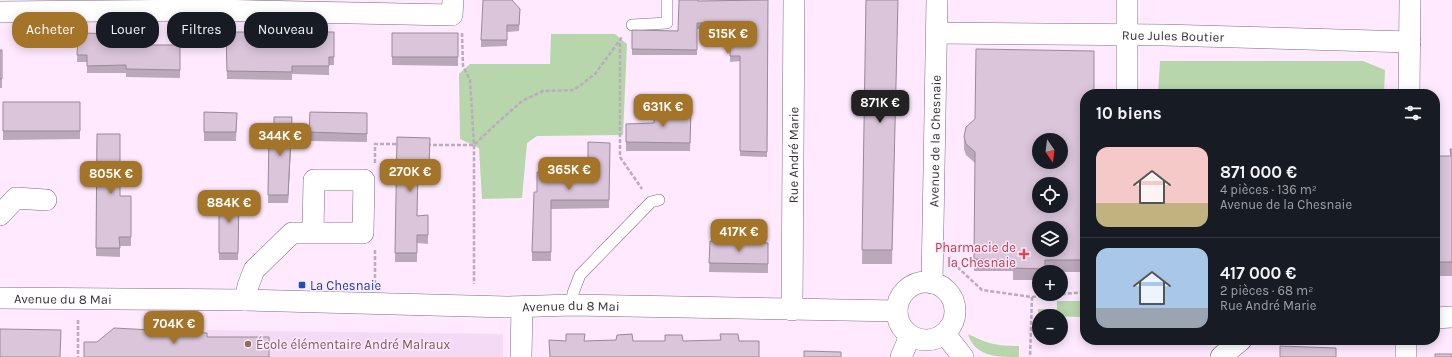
<!DOCTYPE html>
<html lang="fr">
<meta charset="utf-8">
<style>
body{margin:0;font-family:Karla,sans-serif;background:#20242c;color:#f1f3f6;height:100vh;display:flex;flex-direction:column;font-size:15px;white-space:nowrap}
*{box-sizing:border-box;margin:0}
p{font-size:13px;color:#9ea1a6}
.icon{flex:none;width:22px;height:22px;fill:none;stroke:currentColor;stroke-width:2;stroke-linecap:round;stroke-linejoin:round}
.map{position:relative;flex:1;overflow:hidden}
.details{position:absolute;left:1080px;top:89px;width:360px;height:256px;display:flex;flex-direction:column;background:#171b24;border-radius:16px;box-shadow:0 2px 10px #0003}
.details>*{flex:none}
.guide{position:absolute;left:12px;top:12px;width:380px;height:36px;display:flex;gap:8px}
.needle{width:26px;rotate:166deg}
.buttons{position:absolute;left:1032px;top:133px;display:grid;gap:8px}
.buttons a{display:grid;place-items:center;width:36px;height:36px;border-radius:50%;background:#171b24;box-shadow:0 2px 10px #0003;font-size:20px}
.price{position:absolute;translate:-50% -34px;padding:0 9px;border-radius:8px;background:#a47428;color:#fff;font-size:13px;line-height:26px;filter:drop-shadow(0 1px 2px #0008)}
.price::after{content:'';position:absolute;left:50%;top:24px;width:12px;height:9px;margin-left:-6px;background:inherit;clip-path:polygon(0 0,100% 0,50% 100%)}
.price.current{background:#222;color:#fff}
ul{padding:0;list-style:none}
li{display:flex;align-items:center;gap:12px;height:100px;padding:0 16px}
li+li{border-top:1px solid #363941}
li span{display:grid;place-items:center;flex:none;width:112px;height:80px;border-radius:12px;color:#555}
li>.icon{margin-inline-start:auto}
span .icon{width:48px;height:48px;fill:#fffc;stroke-width:1}
li b{font-size:17px}
h2{display:flex;justify-content:space-between;align-items:center;height:48px;padding:0 16px;font-size:17px}
.pill{padding:0 14px;border-radius:16px;background:#171b24;box-shadow:0 2px 10px #0003;font-size:14px;line-height:36px}
.pill.current{background:#a47428;color:#fff}
.map>svg:first-child{display:block}
.built{fill:#f5daf6}
.green{fill:#b7d6ac}
.lines{fill:none;stroke-linecap:round;stroke-linejoin:round}
.lane-casing{stroke:#7e6b7f;stroke-width:12}
.street-casing{stroke:#7e6b7f;stroke-width:22}
.path{stroke:#bcabbd;stroke-width:2.5;stroke-dasharray:4 2;stroke-linecap:butt}
.lane{stroke:#fff;stroke-width:11}
.street{stroke:#fff;stroke-width:21}
.wall{fill:#bba9bb}
.shaded-wall{fill:#998a99}
.building{fill:#dac5da;stroke:#998a99;fill-rule:evenodd}
.health-dot{fill:#e0444e;stroke:#fee9ff;stroke-width:1.5}
.transit-dot{fill:#1a4fb4;stroke:#fee9ff;stroke-width:1.5}
.education-dot{fill:#8d6e63;stroke:#fee9ff;stroke-width:1.5}
.labels{text-anchor:middle;dominant-baseline:central;stroke-width:3;stroke-linejoin:round;paint-order:stroke}
.street-label{font-size:13px;fill:#393139;stroke:#fee9ff}
.health-label{font-size:13px;fill:#be3a42;stroke:#fee9ff;text-anchor:end}
.transit-label{font-size:13px;fill:#164399;stroke:#fee9ff;text-anchor:start}
.education-label{font-size:13px;fill:#785e54;stroke:#fee9ff;text-anchor:start}
</style>
<div class="map">
<svg width="1452" height="357" viewBox="0 0 1452 357">
<rect width="100%" height="100%" fill="#fee9ff"/>
<path class="built" d="M 207,330 L 503,334 L 503,357 L 208,357 Z"/>
<path class="green" d="M 551,34 L 615,34 L 627,44 L 623,135 L 537,136 L 527,143 L 522,198 L 482,199 L 479,148 L 460,139 L 459,74 L 470,64 L 550,64 Z
M 1160,61 L 1363,61 L 1385,70 L 1384,94 L 1158,94 Z
M 1057,301 L 1085,301 L 1085,317 L 1038,316 L 1038,309 L 1057,309 Z
M 968,334 C 988,344 997,346 1019,346 L 1019,357 C 997,357 975,357 968,334 Z"/>
<g class="lines">
<g class="lane-casing">
<path id="lane" d="M 632,25 L 667,23 L 667,0
M 572,305 L 573,293 L 580,275 L 651,202 L 659,200"/>
</g>
<g class="street-casing">
<g id="street">
<path d="M 1127,0 L 1127,94"/>
<path d="M 0,12 L 210,10 L 452,15 L 453,0"/>
<path id="s1" d="M 937,33 L 1163,35 L 1410,42"/>
<path d="M 1409,94 L 1410,0"/>
<path d="M 0,215 L 16,198 L 46,200"/>
<circle cx="926" cy="311" r="29"/>
<path id="s2" d="M 932,283 L 937,0"/>
<path id="s3" d="M 0,298 L 245,300 L 507,307 L 572,305 L 897,311"/>
<path d="M 245,300 L 248,286 L 254,270 L 292,233 L 363,233 L 364,180 L 314,180 L 313,232"/>
<path id="s4" d="M 792,310 L 794,0"/>
<path d="M 1435,318 L 1452,317"/>
<path d="M 945,334 L 963,357"/>
<path d="M 1406,340 L 1406,357"/>
<path d="M 521,357 L 522,307"/>
<path d="M 901,357 L 910,336"/>
<path d="M 1221,357 L 1241,340"/>
</g>
</g>
<path class="path" d="M 462,33 L 463,66 L 470,80 L 474,145 L 474,284
M 620,43 L 620,157 L 642,189
M 427,145 L 474,145 L 495,125 L 522,101 L 543,91 L 574,90 L 595,74 L 622,37
M 375,163 L 375,144 L 400,144
M 375,250 L 375,283
M 953,263 L 982,290 L 1032,297 L 1030,357
M 1032,297 L 1085,292
M 78,320 L 78,357
M 1125,340 L 1126,341"/>
<use href="#lane" class="lane"/>
<use href="#street" class="street"/>
</g>
<path class="wall" d="M 768,0 L 767,157 L 740,156 L 740,61 L 730,62 L 730,29 L 697,29 L 697,55 L 632,55 L 632,30 L 678,31 L 698,1 Z
M 866,0 L 898,0 L 892,264 L 862,264 Z
M 520,9 L 519,31 L 507,32 L 507,46 L 481,47 L 481,40 Z
M 226,32 L 334,32 L 334,65 L 329,65 L 329,75 L 292,74 L 292,80 L 227,79 Z
M 78,33 L 127,45 L 180,45 L 180,78 L 126,77 L 126,73 L 87,73 L 87,62 L 77,62 Z
M 392,33 L 458,33 L 458,66 L 392,65 Z
M 0,50 L 2,50 L 2,88 L 0,88 Z
M 1085,94 L 1085,272 L 1039,272 L 1039,280 L 1013,280 L 1013,271 L 974,271 L 975,163 L 966,155 L 964,149 L 964,137 Z
M 3,102 L 80,102 L 80,139 L 3,140 Z
M 691,110 L 690,151 L 626,151 L 626,124 L 654,123 Z
M 204,112 L 237,113 L 236,141 L 204,141 Z
M 310,112 L 367,113 L 367,142 L 309,141 Z
M 292,125 L 288,203 L 268,203 L 269,134 L 274,133 Z
M 97,134 L 120,196 L 131,196 L 131,246 L 120,246 L 120,257 L 96,256 Z
M 397,137 L 430,138 L 429,175 L 418,175 L 417,216 L 428,215 L 428,244 L 417,243 L 417,262 L 395,262 Z
M 610,143 L 609,208 L 551,209 L 551,261 L 532,261 L 532,252 L 537,192 L 588,172 Z
M 1452,149 L 1452,276 L 1435,276 L 1435,156 L 1451,156 Z
M 219,196 L 239,196 L 238,260 L 219,260 Z
M 710,241 L 768,243 L 768,273 L 709,272 Z"/>
<path class="shaded-wall" d="M 292,117 L 292,125 L 288,203 L 288,195 Z"/>
<path class="building" d="M 483,0 L 512,0 L 520,9 L 519,25 L 507,25 L 507,40 L 481,40 Z
M 679,0 L 698,0 L 698,1 L 768,0 L 767,152 L 740,151 L 740,56 L 730,56 L 730,23 L 697,23 L 697,50 L 632,49 L 632,30 L 678,31 Z
M 866,0 L 898,0 L 892,250 L 862,250 Z
M 226,32 L 334,32 L 334,57 L 329,57 L 329,66 L 292,66 L 292,72 L 227,71 Z
M 78,33 L 127,34 L 127,45 L 180,45 L 180,70 L 126,69 L 126,65 L 87,66 L 87,55 L 77,55 Z
M 392,33 L 458,33 L 458,57 L 392,57 Z
M 976,49 L 1094,51 L 1094,91 L 1108,91 L 1108,94 L 1085,94 L 1085,260 L 1045,260 L 1045,269 L 1013,268 L 1013,260 L 974,259 L 975,152 L 966,144 L 964,137 L 966,127 L 975,119 ZM 1039,140 L 1061,140 L 1061,162 L 1039,162 ZM 1039,184 L 1061,184 L 1061,206 L 1039,206 ZM 1039,228 L 1061,228 L 1061,250 L 1039,250 Z
M 0,50 L 2,50 L 2,79 L 0,79 Z
M 3,102 L 80,102 L 80,131 L 3,131 Z
M 654,110 L 691,110 L 690,143 L 626,142 L 626,124 L 654,123 Z
M 204,112 L 237,113 L 236,132 L 204,132 Z
M 310,112 L 367,113 L 367,134 L 309,132 Z
M 274,117 L 292,117 L 288,195 L 268,195 L 269,134 L 274,133 Z
M 97,134 L 120,134 L 120,196 L 131,196 L 131,237 L 119,237 L 120,248 L 96,248 Z
M 397,137 L 430,138 L 429,167 L 418,167 L 417,216 L 428,215 L 428,235 L 417,235 L 417,253 L 395,253 Z
M 588,142 L 610,143 L 609,200 L 551,200 L 551,252 L 532,252 L 534,192 L 537,192 L 537,172 L 588,172 Z
M 1450,149 L 1452,149 L 1452,262 L 1435,262 L 1435,156 L 1451,156 Z
M 219,196 L 239,196 L 238,253 L 219,253 Z
M 710,241 L 768,243 L 768,264 L 709,263 Z
M 114,328 L 207,333 L 207,337 L 269,337 L 269,357 L 84,357 L 84,342 L 97,342 Z
M 0,329 L 61,330 L 60,357 L 0,357 Z
M 566,334 L 585,334 L 584,341 L 616,340 L 617,335 L 632,334 L 633,341 L 665,341 L 665,335 L 682,335 L 683,341 L 721,340 L 720,334 L 738,334 L 739,341 L 759,341 L 759,357 L 550,357 L 549,340 L 566,341 Z
M 1280,346 L 1336,348 L 1336,357 L 1280,357 Z
M 804,351 L 841,352 L 841,357 L 804,357 Z
M 1435,354 L 1452,354 L 1452,357 L 1435,357 Z"/>
<path class="health-dot" d="M1022 248h4v4h4v4h-4v4h-4v-4h-4v-4h4z"/>
<rect class="transit-dot" x="298" y="281" width="8" height="8" rx="2"/>
<circle class="education-dot" cx="248" cy="344" r="4"/>
<g class="labels">
<g class="street-label">
<text stroke="none"><textPath href="#s1" startOffset="236">Rue Jules Boutier</textPath></text>
<text stroke="none"><textPath href="#s2" startOffset="142">Avenue de la Chesnaie</textPath></text>
<text stroke="none"><textPath href="#s4" startOffset="155">Rue André Marie</textPath></text>
<text stroke="none"><textPath href="#s3" startOffset="63">Avenue du 8 Mai</textPath></text>
<text stroke="none"><textPath href="#s3" startOffset="571">Avenue du 8 Mai</textPath></text>
</g>
<g class="health-label">
<text x="1016" y="247">Pharmacie de<tspan x="1016" dy="15">la Chesnaie</tspan></text>
</g>
<g class="transit-label">
<text x="310" y="285">La Chesnaie</text>
</g>
<g class="education-label">
<text x="256" y="344">École élémentaire André Malraux</text>
</g>
</g>
</svg>
<div class="buttons">
<a><svg class="needle" viewBox="-14 -14 28 28"><path d="M0-13l5 13h-10z" fill="#e53935"/><path d="M0 13l5-13h-10z" fill="#9ea1a6"/></svg></a>
<a><svg class="icon" aria-label="locate" viewBox="0 0 24 24"><circle cx="12" cy="12" r="6"/><path d="M12 2v4M12 18v4M2 12h4M18 12h4"/></svg></a>
<a><svg class="icon" aria-label="layers" viewBox="0 0 24 24"><path d="M12 4l9 5-9 5-9-5zM3 14l9 5 9-5"/></svg></a>
<a>+</a>
<a>−</a>
</div>
<b class="price" style="left:728px;top:55px">515K €</b>
<b class="price current" style="left:880px;top:124px">871K €</b>
<b class="price" style="left:663px;top:128px">631K €</b>
<b class="price" style="left:280px;top:157px">344K €</b>
<b class="price" style="left:569px;top:191px">365K €</b>
<b class="price" style="left:410px;top:193px">270K €</b>
<b class="price" style="left:111px;top:195px">805K €</b>
<b class="price" style="left:229px;top:224px">884K €</b>
<b class="price" style="left:739px;top:253px">417K €</b>
<b class="price" style="left:174px;top:345px">704K €</b>
<div class="guide">
<a class="pill current">Acheter</a>
<a class="pill">Louer</a>
<a class="pill">Filtres</a>
<a class="pill">Nouveau</a>
</div>
<section class="details">
<h2>10 biens<svg class="icon" aria-label="filters" viewBox="0 0 24 24"><path d="M4 7h16M4 17h16"/><circle cx="9" cy="7" r="2"/><circle cx="15" cy="17" r="2"/></svg></h2>
<ul>
<li><span style="background:linear-gradient(#f6c9c9 70%,#c2b280 0)"><svg class="icon" aria-label="home" viewBox="0 0 24 24"><path d="M3 11l9-7 9 7M6 9v11h12V9"/></svg></span><div><b>871 000 €</b><p>4 pièces · 136 m²</p><p>Avenue de la Chesnaie</p></div></li>
<li><span style="background:linear-gradient(#a9c7e8 75%,#9aa5b1 0)"><svg class="icon" aria-label="home" viewBox="0 0 24 24"><path d="M3 11l9-7 9 7M6 9v11h12V9"/></svg></span><div><b>417 000 €</b><p>2 pièces · 68 m²</p><p>Rue André Marie</p></div></li>
</ul>
</section>
</div>
